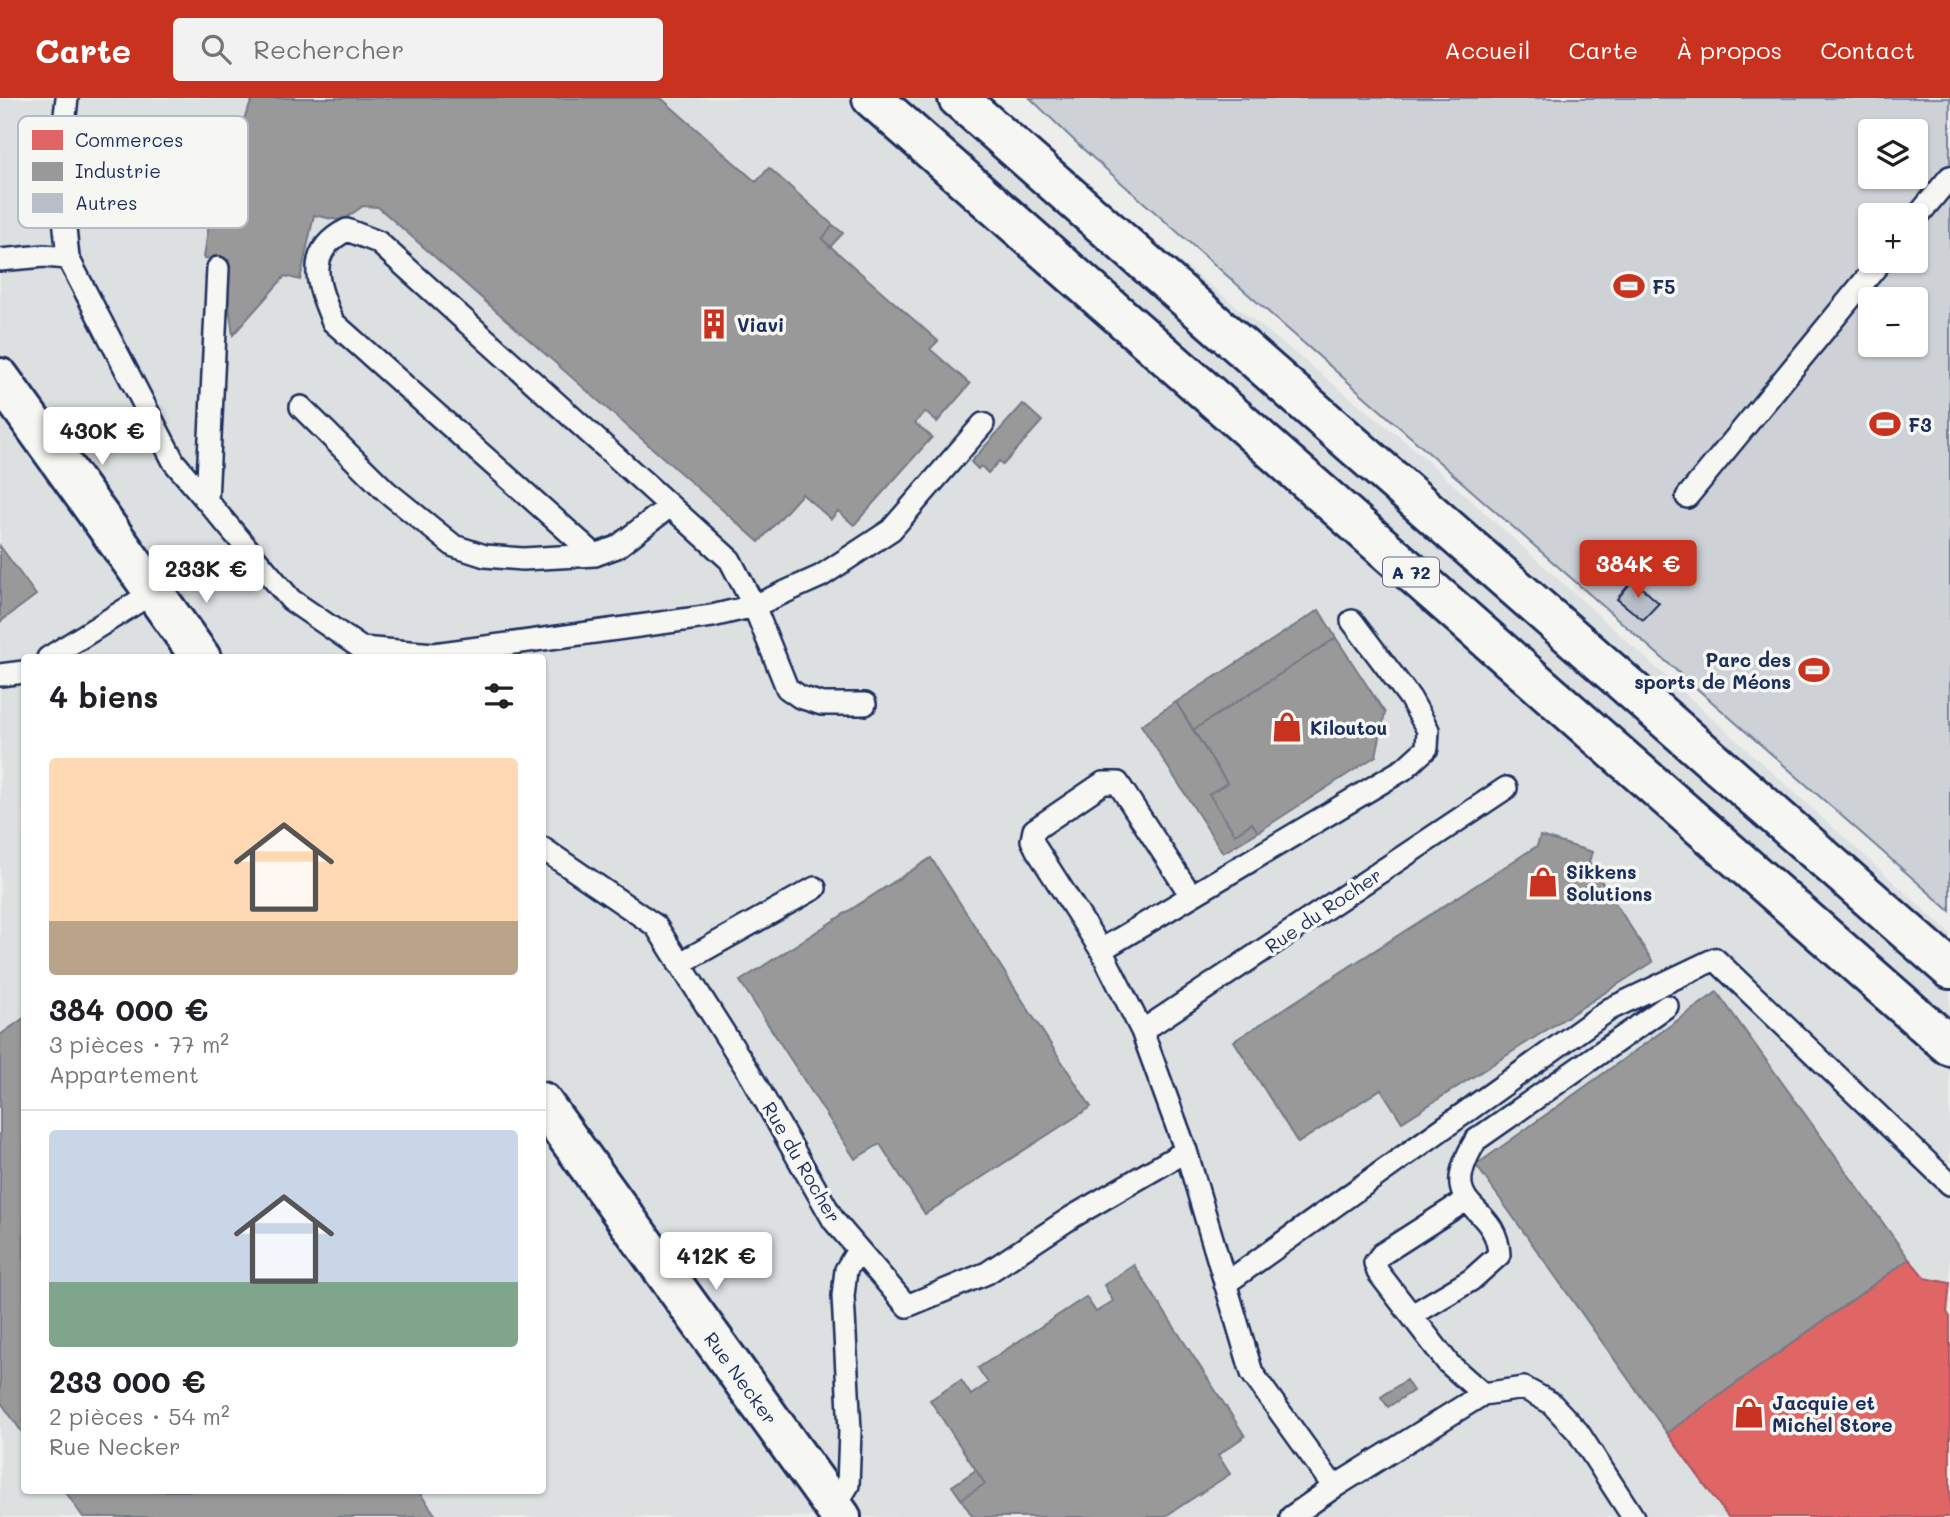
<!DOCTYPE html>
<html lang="fr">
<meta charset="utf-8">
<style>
body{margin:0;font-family:Mali,sans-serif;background:#f2f2f2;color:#202124;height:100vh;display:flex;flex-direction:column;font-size:26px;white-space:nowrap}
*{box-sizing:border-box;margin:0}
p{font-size:23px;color:#757577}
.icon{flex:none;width:38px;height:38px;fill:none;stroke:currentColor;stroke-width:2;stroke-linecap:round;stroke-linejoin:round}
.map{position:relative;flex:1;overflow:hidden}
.details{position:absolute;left:21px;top:556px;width:525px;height:840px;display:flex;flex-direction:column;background:#fff;border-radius:7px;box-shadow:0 2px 5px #0004}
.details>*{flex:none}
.fabs{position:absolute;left:1858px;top:21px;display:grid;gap:14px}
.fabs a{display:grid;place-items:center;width:70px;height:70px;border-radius:7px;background:#fff;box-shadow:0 2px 5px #0004;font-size:35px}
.price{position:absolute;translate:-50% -60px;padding:0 16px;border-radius:7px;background:#fff;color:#222;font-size:23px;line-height:46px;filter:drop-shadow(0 2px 4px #0008)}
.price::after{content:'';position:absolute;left:50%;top:42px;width:21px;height:16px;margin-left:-10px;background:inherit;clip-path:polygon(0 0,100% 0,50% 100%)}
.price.selected{background:#c8321e;color:#fff}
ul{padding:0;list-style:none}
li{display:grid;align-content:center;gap:14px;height:371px;padding:0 28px}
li+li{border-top:2px solid #e0e0e0}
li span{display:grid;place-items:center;height:217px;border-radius:7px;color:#555}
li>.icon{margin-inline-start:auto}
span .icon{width:126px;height:126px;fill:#fffc;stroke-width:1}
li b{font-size:30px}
h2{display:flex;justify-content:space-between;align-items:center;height:84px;padding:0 28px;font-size:30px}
header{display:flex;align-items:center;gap:42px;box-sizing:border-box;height:98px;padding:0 35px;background:#c8321e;color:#fff}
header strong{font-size:33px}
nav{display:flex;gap:38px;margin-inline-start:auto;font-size:24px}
.search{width:490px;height:63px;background:#f2f2f2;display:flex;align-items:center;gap:18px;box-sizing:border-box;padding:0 24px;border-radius:7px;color:#757577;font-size:26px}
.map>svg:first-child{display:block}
.built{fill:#dde0e1;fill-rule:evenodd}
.green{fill:#ced2d7;stroke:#74809a;stroke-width:2;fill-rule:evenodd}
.shops{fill:#e06666;stroke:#a55664;stroke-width:2}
.industry{fill:#999;stroke:#737987;stroke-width:2}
.building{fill:#b9bfc8;stroke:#1b2f5e;stroke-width:2}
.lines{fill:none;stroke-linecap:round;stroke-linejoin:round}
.service-casing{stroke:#1b2f5e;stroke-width:26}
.secondary-casing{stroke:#1b2f5e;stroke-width:44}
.motorway-casing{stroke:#1b2f5e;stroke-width:44}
.service{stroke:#f6f6f2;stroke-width:21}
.secondary{stroke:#f6f6f2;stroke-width:38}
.motorway{stroke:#f6f6f2;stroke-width:38}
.labels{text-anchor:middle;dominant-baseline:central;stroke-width:7;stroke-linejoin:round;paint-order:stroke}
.shield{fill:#f6f6f2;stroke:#5d6b8a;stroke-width:2}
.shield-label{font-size:18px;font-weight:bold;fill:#1b2f5e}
.poi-label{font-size:19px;font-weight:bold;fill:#1b2f5e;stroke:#f6f6f2;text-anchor:start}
.street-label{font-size:19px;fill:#1b2f5e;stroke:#f6f6f2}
.key{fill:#f6f6f2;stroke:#b4bac6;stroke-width:2}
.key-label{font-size:19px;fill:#1b2f5e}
</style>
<header>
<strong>Carte</strong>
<div class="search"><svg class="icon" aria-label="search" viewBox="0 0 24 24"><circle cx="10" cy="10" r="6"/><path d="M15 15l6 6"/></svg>Rechercher</div>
<nav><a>Accueil</a><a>Carte</a><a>À propos</a><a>Contact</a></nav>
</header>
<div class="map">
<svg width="1950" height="1419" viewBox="0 0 1950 1419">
<rect width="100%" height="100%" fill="#edeeec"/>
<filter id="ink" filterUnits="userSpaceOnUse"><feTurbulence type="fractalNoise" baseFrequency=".0143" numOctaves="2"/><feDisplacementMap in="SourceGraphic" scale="14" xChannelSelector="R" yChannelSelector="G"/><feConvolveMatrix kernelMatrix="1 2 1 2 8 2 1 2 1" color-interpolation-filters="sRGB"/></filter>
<g filter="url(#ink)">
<path class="built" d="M 0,0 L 976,0 L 1411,348 L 1950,835 L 1950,1419 L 0,1419 ZM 24,560 L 542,560 L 542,1393 L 24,1393 Z"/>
<path class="green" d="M 1030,0 L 1950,0 L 1950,813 L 1083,51 ZM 1871,33 L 1916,33 L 1916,79 L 1871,79 ZM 1871,117 L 1916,117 L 1916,163 L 1871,163 ZM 1871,201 L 1916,201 L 1916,247 L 1871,247 Z"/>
<path class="shops" d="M 1909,1161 L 1925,1180 L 1950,1185 L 1947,1214 L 1950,1219 L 1950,1419 L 1728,1419 L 1667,1335 Z"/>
<path class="industry" d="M 253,0 L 661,0 L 756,84 L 769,70 L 833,127 L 822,141 L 938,243 L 930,251 L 970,286 L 937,324 L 925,314 L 915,325 L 932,339 L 854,427 L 838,413 L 831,421 L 802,396 L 759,444 L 378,109 L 363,108 L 346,120 L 337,122 L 314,117 L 300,182 L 285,178 L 233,237 L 227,193 L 229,162 L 204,160 L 210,118 L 223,69 Z
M 833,127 L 843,135 L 830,149 L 822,141 Z
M 1023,306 L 1042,323 L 1003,367 L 999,363 L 988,375 L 981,368 L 978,371 L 971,364 Z
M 0,448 L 36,497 L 0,524 Z
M 1319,512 L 1336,540 L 1193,632 L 1176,604 Z
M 1336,540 L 1385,615 L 1376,658 L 1258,734 L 1252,725 L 1235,736 L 1209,696 L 1227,685 L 1193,632 Z
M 1176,604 L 1227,685 L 1209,696 L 1235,736 L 1252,725 L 1258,734 L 1223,755 L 1141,627 Z
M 1540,738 L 1592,754 L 1589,764 L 1653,864 L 1402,1024 L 1381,991 L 1298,1045 L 1234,943 L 1537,748 Z
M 931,760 L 1091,1009 L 925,1116 L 880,1046 L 855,1061 L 740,883 Z
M 1717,894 L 1909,1161 L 1667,1335 L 1476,1067 Z
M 24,920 L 24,1337 L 0,1303 L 0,937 Z
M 1134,1167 L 1245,1338 L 1218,1357 L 1230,1376 L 1164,1419 L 973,1419 L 961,1401 L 985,1386 L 930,1302 L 961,1282 L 971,1297 L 988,1285 L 978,1270 L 1086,1199 L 1096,1214 L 1113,1203 L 1104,1187 Z
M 1406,1282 L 1413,1293 L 1388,1309 L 1381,1299 Z
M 976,1372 L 985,1386 L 961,1401 L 952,1388 Z
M 65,1393 L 418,1393 L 437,1419 L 83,1419 Z"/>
<path class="building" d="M 1633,482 L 1659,505 L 1643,522 L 1617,501 Z"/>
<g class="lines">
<g class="service-casing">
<path id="service" d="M 67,0 L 59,69 L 68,160
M 1916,120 L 1950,79
M 0,162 L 44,158 L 68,160 L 174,364 L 291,502 L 361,550 L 434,556 L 712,518 L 754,508 L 730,462 L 378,144 L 347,132 C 303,154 318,187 333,224 L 595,457
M 301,309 L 386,393 L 454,448 L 485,458 L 523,461 L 595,457 L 617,449 L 670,408
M 1687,399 L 1881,163
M 207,403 L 218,170
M 48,560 L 155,493
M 0,577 L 24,574
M 865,606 L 822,606 L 800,599 L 787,590 L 754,508 L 821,478 L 891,432 L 983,326
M 542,750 L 656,828 L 750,976 L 834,1123 L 907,1208 L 987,1175 L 1072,1119 L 1186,1053 L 1252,1275 L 1334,1389 L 1291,1419
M 1101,852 L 1404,671 L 1427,650 L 1428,632 L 1410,600 L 1352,523
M 679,866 L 815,790
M 1142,933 L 1101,852 L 1037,752 L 1032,742 L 1034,732 L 1103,685 L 1118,685 L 1190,796
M 1186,1053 L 1142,933 L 1506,690
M 1466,1102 L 1382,1156 L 1375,1165 L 1378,1174 L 1448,1265 L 1483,1296
M 1225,1186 L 1610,911 L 1715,861 L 1950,1086
M 1412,1217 L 1471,1182 L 1499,1157 C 1497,1101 1432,1115 1476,1042 L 1667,908
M 1334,1389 L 1483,1296 L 1524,1290 L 1551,1305 L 1578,1334 L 1633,1419
M 831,1415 L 848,1387 L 850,1333 L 843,1198 L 846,1172 L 858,1152"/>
</g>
<g class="secondary-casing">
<path id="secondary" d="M 0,280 L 201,560
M 542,1004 L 841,1419"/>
</g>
<g class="motorway-casing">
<path id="motorway" d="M 872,0 L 1950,948
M 958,0 L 1950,871"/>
</g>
<use href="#service" class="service"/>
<use href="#secondary" class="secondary"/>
<use href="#motorway" class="motorway"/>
</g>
</g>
<defs>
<g id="stadium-bare" transform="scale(2.415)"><path d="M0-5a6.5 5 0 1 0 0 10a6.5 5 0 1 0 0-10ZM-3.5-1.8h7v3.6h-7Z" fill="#c8321e" stroke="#f6f6f2" stroke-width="2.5" paint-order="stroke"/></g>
<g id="building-bare" transform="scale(2.415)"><path d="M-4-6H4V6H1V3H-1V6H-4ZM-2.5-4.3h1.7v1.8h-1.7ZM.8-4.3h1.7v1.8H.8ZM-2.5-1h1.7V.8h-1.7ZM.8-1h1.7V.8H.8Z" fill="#c8321e" stroke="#f6f6f2" stroke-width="2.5" paint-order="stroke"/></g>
<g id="shop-bare" transform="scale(2.415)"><path d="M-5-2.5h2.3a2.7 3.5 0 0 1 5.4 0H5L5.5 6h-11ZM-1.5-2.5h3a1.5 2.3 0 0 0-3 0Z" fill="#c8321e" stroke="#f6f6f2" stroke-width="2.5" paint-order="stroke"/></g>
</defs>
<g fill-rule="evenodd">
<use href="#stadium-bare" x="1629" y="188"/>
<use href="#building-bare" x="714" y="226"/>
<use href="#stadium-bare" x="1885" y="326"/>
<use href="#stadium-bare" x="1814" y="572"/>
<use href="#shop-bare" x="1287" y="629"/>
<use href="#shop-bare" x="1543" y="784"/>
<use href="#shop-bare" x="1749" y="1315"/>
</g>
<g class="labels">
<rect class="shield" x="1383" y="459.5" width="56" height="29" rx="5"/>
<g class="shield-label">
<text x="1411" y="474">A 72</text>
</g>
<g class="poi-label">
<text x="1652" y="188">F5</text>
<text x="737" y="226">Viavi</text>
<text x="1908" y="326">F3</text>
<text x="1791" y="561" text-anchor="end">Parc des<tspan x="1791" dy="22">sports de Méons</tspan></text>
<text x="1310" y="629">Kiloutou</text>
<text x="1566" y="773">Sikkens<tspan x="1566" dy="22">Solutions</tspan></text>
<text x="1772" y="1304">Jacquie et<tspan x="1772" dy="22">Michel Store</tspan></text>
</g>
<g class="street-label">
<text transform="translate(1323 812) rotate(-34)">Rue du Rocher</text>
<text transform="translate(802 1064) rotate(60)">Rue du Rocher</text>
<text transform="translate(741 1280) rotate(54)">Rue Necker</text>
</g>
</g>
<rect x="18" y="18" width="230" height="112" rx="10" class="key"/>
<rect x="32" y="32" width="31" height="20" fill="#e06666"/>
<rect x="32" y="64" width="31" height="19" fill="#999"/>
<rect x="32" y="95" width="31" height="20" fill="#b9bfc8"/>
<g class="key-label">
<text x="75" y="49">Commerces</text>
<text x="75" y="80">Industrie</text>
<text x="75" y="112">Autres</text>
</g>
</svg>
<div class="fabs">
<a><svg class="icon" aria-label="layers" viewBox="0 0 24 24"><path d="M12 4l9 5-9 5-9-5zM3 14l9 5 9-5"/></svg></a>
<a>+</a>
<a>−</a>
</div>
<b class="price" style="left:102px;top:369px">430K €</b>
<b class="price selected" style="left:1638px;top:502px">384K €</b>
<b class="price" style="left:206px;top:507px">233K €</b>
<b class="price" style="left:716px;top:1194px">412K €</b>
<section class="details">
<h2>4 biens<svg class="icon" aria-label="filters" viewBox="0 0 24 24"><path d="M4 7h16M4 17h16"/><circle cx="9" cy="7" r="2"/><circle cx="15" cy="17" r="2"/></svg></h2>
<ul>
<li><span style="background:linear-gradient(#ffd9b3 75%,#b9a48a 0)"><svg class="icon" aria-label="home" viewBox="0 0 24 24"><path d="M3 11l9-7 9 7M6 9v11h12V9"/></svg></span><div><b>384 000 €</b><p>3 pièces · 77 m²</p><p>Appartement</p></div></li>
<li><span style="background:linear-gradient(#c9d6e8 70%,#7fa58c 0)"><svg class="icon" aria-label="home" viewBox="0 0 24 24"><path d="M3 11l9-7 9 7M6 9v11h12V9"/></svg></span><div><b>233 000 €</b><p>2 pièces · 54 m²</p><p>Rue Necker</p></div></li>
</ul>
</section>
</div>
